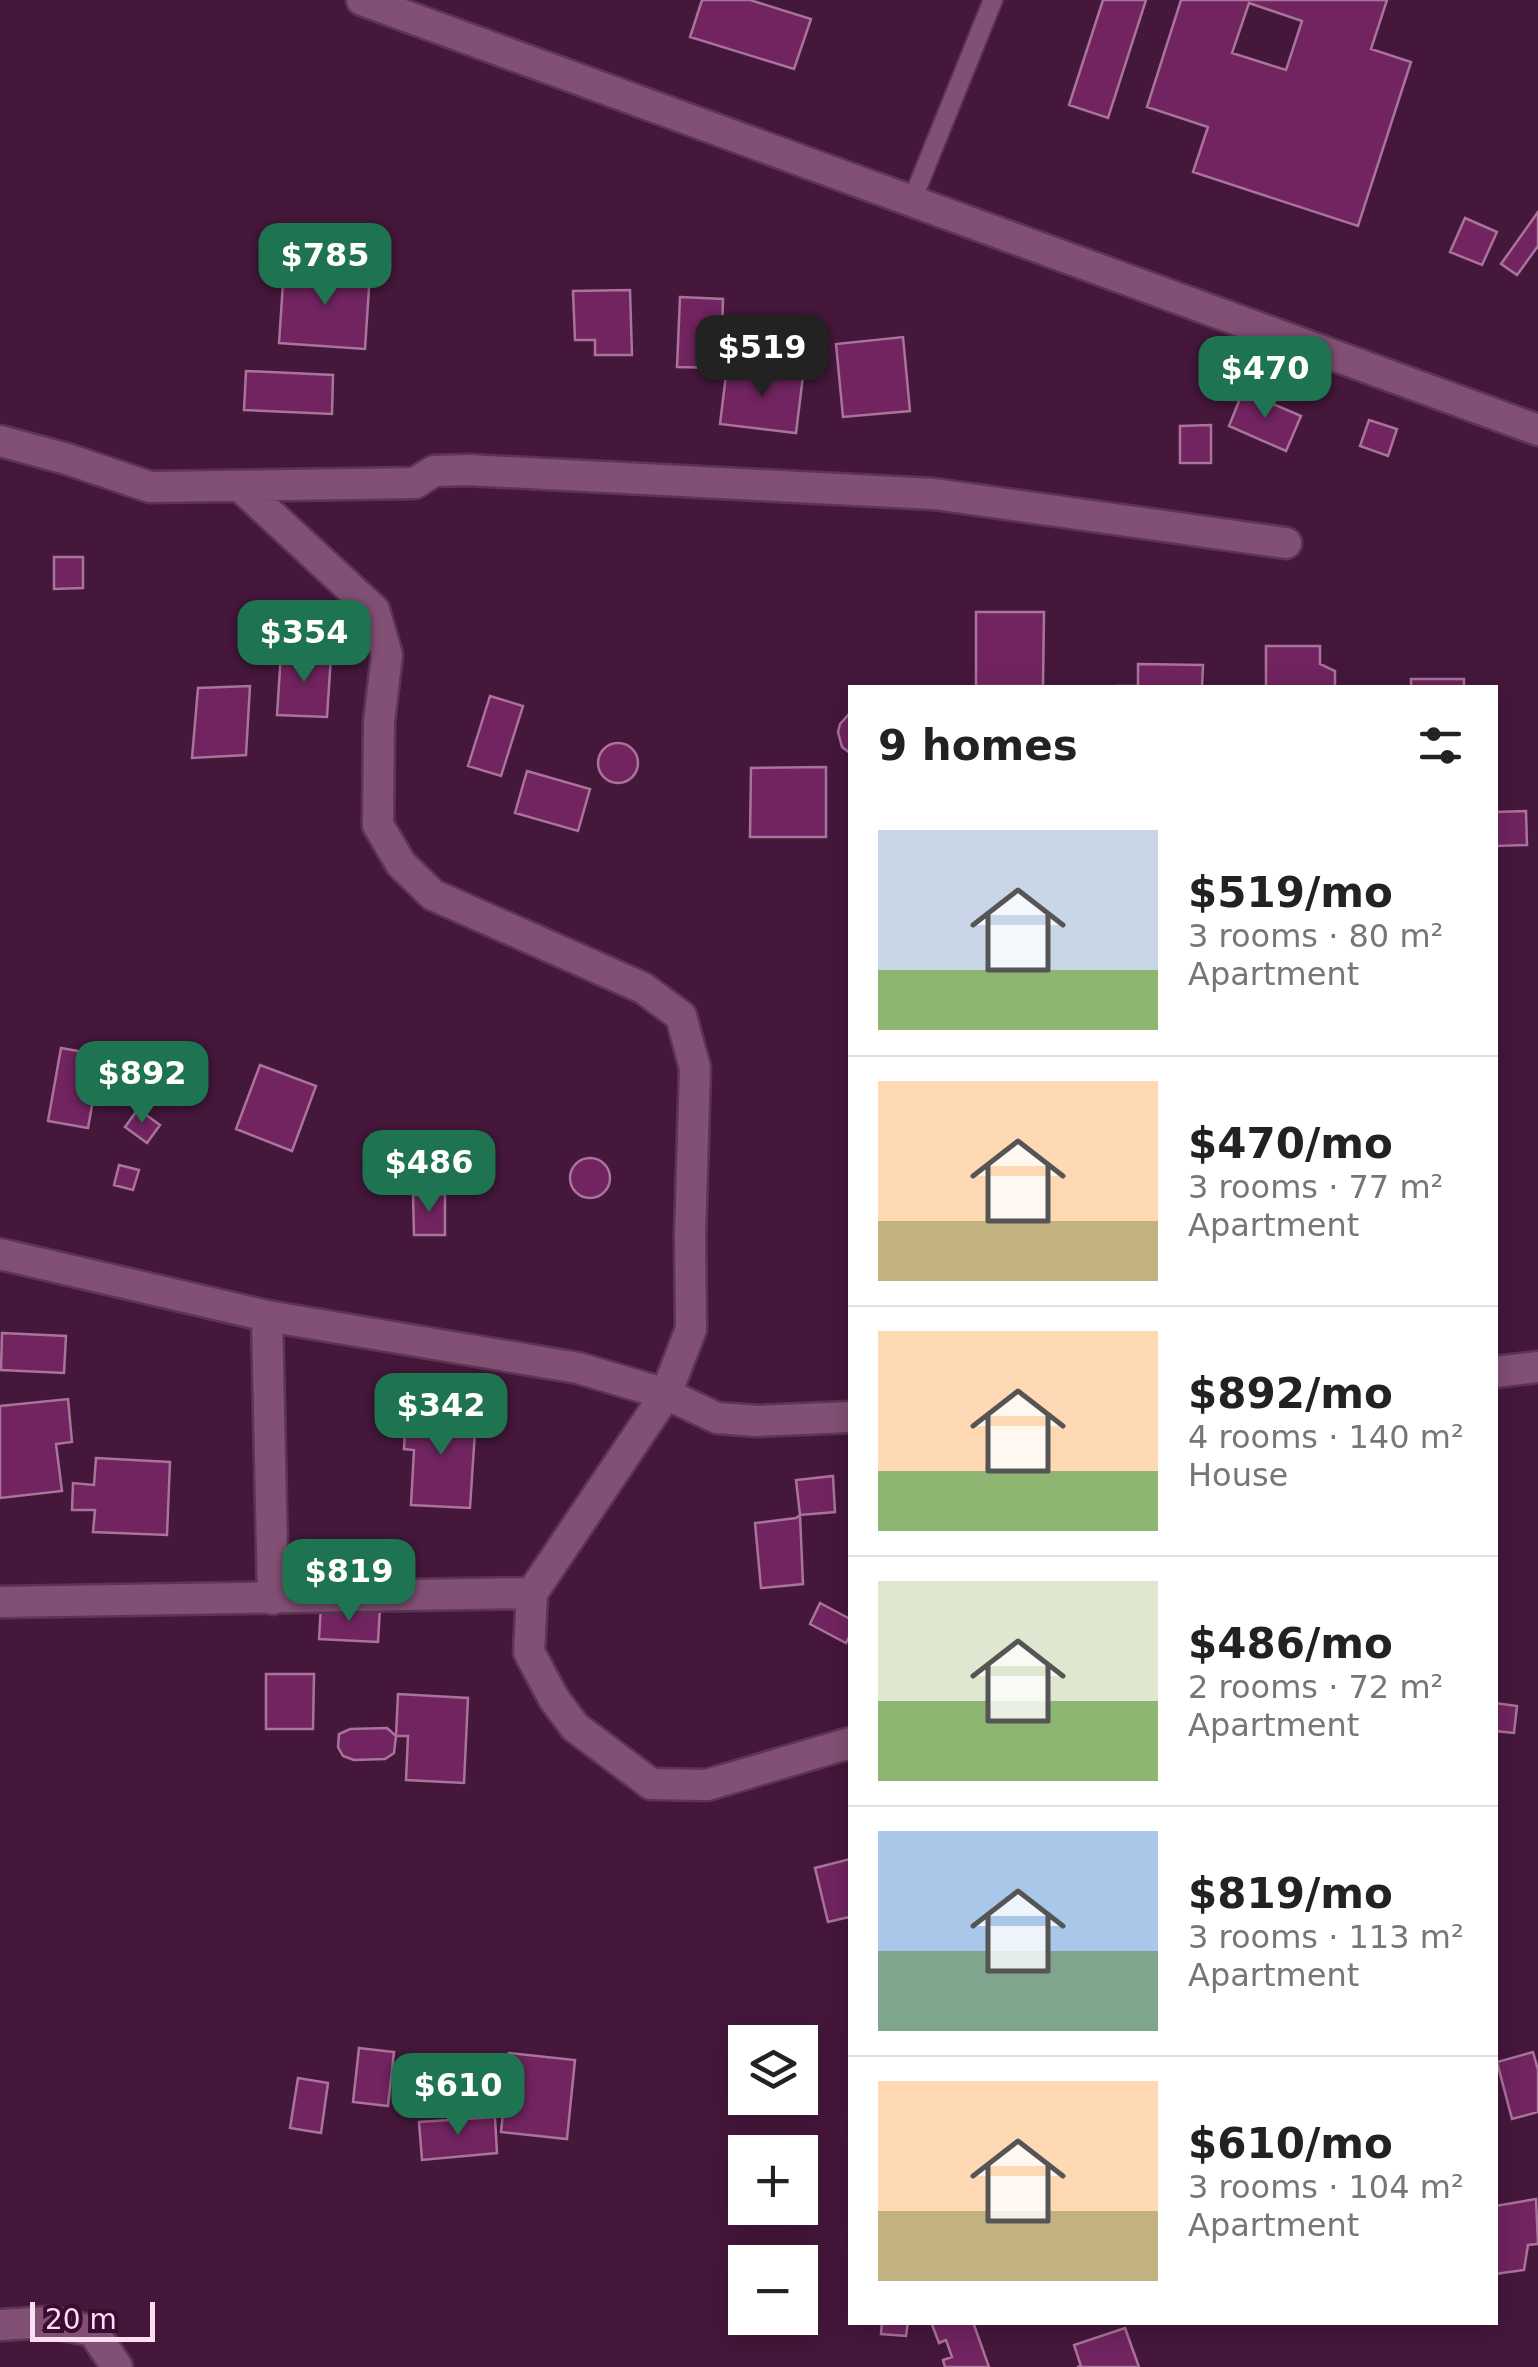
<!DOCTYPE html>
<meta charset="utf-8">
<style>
body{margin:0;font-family:"DejaVu Sans",sans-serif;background:#f2f2f2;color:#222;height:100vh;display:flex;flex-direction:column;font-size:38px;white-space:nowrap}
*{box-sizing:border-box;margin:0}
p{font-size:32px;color:#767676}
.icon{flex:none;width:55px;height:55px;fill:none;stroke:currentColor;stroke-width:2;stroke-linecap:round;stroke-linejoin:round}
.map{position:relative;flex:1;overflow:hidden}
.details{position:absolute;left:848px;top:685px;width:650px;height:1640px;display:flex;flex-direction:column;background:#fff;border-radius:0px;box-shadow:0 5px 25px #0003}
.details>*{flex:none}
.buttons{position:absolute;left:728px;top:2025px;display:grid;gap:20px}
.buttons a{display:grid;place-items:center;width:90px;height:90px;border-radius:0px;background:#fff;box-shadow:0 5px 25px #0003;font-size:50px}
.scale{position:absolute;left:30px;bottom:25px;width:125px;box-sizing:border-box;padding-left:10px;border:5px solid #fcddf2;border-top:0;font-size:28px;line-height:35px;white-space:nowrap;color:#fcddf2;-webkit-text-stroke:8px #3a0c30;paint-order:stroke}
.price{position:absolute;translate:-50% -85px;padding:0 22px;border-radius:20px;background:#1e7450;color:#fff;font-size:32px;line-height:65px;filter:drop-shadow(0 2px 5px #0008)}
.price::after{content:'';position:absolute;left:50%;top:60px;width:30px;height:22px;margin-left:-15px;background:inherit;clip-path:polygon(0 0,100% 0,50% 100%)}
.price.active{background:#222;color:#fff}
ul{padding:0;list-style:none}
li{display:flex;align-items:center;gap:30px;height:250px;padding:0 30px}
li+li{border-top:2px solid #e0e0e0}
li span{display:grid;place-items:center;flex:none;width:280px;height:200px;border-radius:0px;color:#555}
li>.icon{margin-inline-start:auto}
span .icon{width:120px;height:120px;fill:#fffc;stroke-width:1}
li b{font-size:42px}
h2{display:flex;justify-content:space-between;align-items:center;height:120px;padding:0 30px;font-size:42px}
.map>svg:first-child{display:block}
.building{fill:#712460;stroke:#a9739a;stroke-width:2.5;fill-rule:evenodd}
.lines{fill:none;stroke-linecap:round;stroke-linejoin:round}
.lane-casing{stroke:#5c3553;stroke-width:22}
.street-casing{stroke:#5c3553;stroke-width:35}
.secondary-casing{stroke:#5c3553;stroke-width:35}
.lane{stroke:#835075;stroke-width:18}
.street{stroke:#835075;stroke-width:30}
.secondary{stroke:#835075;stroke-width:30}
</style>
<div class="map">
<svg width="1538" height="2367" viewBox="0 0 1538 2367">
<rect width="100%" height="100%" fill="#45173b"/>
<path class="building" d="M 702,0 L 750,0 L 811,19 L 794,69 L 690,37 Z
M 1103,0 L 1146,0 L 1108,118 L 1069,105 Z
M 1181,0 L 1387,0 L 1371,49 L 1411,62 L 1358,226 L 1193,172 L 1208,127 L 1147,107 ZM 1249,3 L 1302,21 L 1286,70 L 1232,53 Z
M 1538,212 L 1538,246 L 1517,275 L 1501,264 Z
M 1465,218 L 1497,232 L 1482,265 L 1450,252 Z
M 284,268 L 370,273 L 365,349 L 279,343 Z
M 630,290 L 632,355 L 595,355 L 595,340 L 575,340 L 573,291 Z
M 680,297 L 723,299 L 721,368 L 677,367 Z
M 903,337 L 910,411 L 843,417 L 836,344 Z
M 727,367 L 803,376 L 796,433 L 720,424 Z
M 246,371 L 333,375 L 332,414 L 244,410 Z
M 1243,391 L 1301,416 L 1286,451 L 1229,426 Z
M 1369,420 L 1397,429 L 1388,456 L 1360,446 Z
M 1211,425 L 1211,463 L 1180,463 L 1180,426 Z
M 54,557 L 83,557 L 83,588 L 54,589 Z
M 976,612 L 1044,612 L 1043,686 L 976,686 Z
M 1266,646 L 1320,646 L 1320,664 L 1335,671 L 1335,688 L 1266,688 Z
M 281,653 L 331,656 L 327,717 L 277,715 Z
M 1138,664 L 1203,665 L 1202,688 L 1117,688 L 1117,686 L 1138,686 Z
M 1411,679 L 1464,679 L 1464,688 L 1411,688 Z
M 250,686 L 246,755 L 192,758 L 198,688 Z
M 490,696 L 523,706 L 501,776 L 468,766 Z
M 850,713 L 850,753 L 842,747 L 838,732 L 840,724 Z
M598 763a20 20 0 1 1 40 0a20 20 0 1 1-40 0Z
M 826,767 L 826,837 L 750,837 L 751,768 Z
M 527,771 L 590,789 L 578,831 L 515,813 Z
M 1526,811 L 1527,845 L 1495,846 L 1495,812 Z
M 61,1048 L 101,1055 L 88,1128 L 48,1121 Z
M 260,1065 L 316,1086 L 292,1151 L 236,1129 Z
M 138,1109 L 160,1125 L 147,1143 L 125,1127 Z
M451 1169a20 20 0 1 1 40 0a20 20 0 1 1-40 0Z
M570 1178a20 20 0 1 1 40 0a20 20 0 1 1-40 0Z
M 119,1165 L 139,1170 L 133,1190 L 114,1185 Z
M 445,1194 L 445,1235 L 414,1235 L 413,1195 Z
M 2,1333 L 66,1336 L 64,1373 L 1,1370 Z
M 68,1399 L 72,1442 L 56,1444 L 62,1491 L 0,1498 L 0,1406 Z
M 406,1412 L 476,1416 L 470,1508 L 411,1505 L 414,1450 L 404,1449 Z
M 96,1458 L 170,1462 L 167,1535 L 93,1532 L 95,1510 L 72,1510 L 73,1483 L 94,1485 Z
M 833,1476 L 835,1512 L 800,1515 L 796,1480 Z
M 800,1515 L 803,1584 L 761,1588 L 755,1523 L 796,1518 Z
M 820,1603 L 850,1619 L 850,1635 L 846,1643 L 810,1624 Z
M 321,1605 L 380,1608 L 378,1642 L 319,1639 Z
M 266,1674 L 314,1674 L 313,1729 L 266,1729 Z
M 398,1694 L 468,1698 L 464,1783 L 406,1780 L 408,1736 L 396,1736 Z
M 1495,1703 L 1517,1706 L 1514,1733 L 1495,1731 Z
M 387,1728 L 396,1736 L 394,1753 L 385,1759 L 354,1760 L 343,1756 L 338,1747 L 339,1734 L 350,1729 Z
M 850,1859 L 850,1923 L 849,1917 L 828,1922 L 815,1868 Z
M 359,2048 L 394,2052 L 388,2106 L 353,2102 Z
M 1533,2052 L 1538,2070 L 1538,2112 L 1512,2119 L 1497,2062 Z
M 509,2053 L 575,2060 L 567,2139 L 501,2132 Z
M 298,2078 L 328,2083 L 321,2133 L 290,2128 Z
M 495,2117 L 497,2153 L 422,2160 L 419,2122 Z
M 1536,2199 L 1538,2244 L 1528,2245 L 1524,2270 L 1495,2274 L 1495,2206 Z
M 882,2322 L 908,2322 L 906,2336 L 881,2334 Z
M 931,2322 L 973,2322 L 989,2367 L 945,2367 L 943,2360 L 952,2357 L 946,2340 L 939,2343 Z
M 1125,2328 L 1139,2367 L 1077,2367 L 1081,2366 L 1074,2345 Z"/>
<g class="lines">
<g class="lane-casing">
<path id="lane" d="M 911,203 L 993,0"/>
</g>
<g class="street-casing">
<path id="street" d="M 0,441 L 67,459 L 150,487 L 415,483 L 434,471 L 468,470 L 934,494 L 1286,543
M 241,487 L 374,610 L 387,655 L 379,722 L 378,825 L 401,864 L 433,895 L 643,988 L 681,1016 L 695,1068 L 690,1236 L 691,1329 L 666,1394 L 532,1593 L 529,1652 L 554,1699 L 575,1727 L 651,1784 L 707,1785 L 850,1743
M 0,1254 L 267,1316 L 578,1368 L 666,1394 L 717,1418 L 757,1421 L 850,1417
M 267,1316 L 273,1599
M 1495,1372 L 1538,1367
M 0,1602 L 532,1593
M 0,2325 L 50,2322 L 93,2331 L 117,2367"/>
</g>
<g class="secondary-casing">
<path id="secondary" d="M 362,0 L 1538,430"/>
</g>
<use href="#lane" class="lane"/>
<use href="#street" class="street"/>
<use href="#secondary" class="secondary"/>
</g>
</svg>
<div class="buttons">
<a><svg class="icon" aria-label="layers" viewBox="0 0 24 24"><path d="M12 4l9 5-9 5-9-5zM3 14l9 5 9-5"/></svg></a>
<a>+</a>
<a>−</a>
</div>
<div class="scale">20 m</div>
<b class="price" style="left:325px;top:308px">$785</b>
<b class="price active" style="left:762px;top:400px">$519</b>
<b class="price" style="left:1265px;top:421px">$470</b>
<b class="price" style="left:304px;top:685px">$354</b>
<b class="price" style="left:142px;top:1126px">$892</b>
<b class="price" style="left:429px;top:1215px">$486</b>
<b class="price" style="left:441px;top:1458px">$342</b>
<b class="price" style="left:349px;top:1624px">$819</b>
<b class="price" style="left:458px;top:2138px">$610</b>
<section class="details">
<h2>9 homes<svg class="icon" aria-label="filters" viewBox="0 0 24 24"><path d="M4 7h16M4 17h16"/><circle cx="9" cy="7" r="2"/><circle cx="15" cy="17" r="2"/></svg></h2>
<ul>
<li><span style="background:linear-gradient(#c9d6e8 70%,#8fb573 0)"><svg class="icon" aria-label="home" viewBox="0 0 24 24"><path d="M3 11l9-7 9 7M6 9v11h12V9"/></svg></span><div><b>$519/mo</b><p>3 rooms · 80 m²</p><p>Apartment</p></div></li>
<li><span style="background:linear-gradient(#ffd9b3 70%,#c2b280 0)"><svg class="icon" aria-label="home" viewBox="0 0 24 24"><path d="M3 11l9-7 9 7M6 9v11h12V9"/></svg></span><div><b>$470/mo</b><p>3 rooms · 77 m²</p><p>Apartment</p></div></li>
<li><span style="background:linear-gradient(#ffd9b3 70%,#8fb573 0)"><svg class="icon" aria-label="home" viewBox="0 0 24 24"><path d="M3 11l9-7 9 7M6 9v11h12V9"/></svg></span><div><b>$892/mo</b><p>4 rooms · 140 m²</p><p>House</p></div></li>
<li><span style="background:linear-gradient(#dfe7d0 60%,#8fb573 0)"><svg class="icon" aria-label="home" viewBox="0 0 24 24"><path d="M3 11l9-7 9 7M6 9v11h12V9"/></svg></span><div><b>$486/mo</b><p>2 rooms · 72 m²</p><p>Apartment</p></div></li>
<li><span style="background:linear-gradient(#a9c7e8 60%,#7fa58c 0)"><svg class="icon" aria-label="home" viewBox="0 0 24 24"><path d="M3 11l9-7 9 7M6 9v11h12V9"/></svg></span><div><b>$819/mo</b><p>3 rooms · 113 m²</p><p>Apartment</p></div></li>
<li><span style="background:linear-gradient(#ffd9b3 65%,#c2b280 0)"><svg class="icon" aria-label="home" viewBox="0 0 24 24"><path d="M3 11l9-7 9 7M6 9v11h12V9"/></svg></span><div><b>$610/mo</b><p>3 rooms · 104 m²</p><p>Apartment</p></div></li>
</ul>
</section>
</div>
